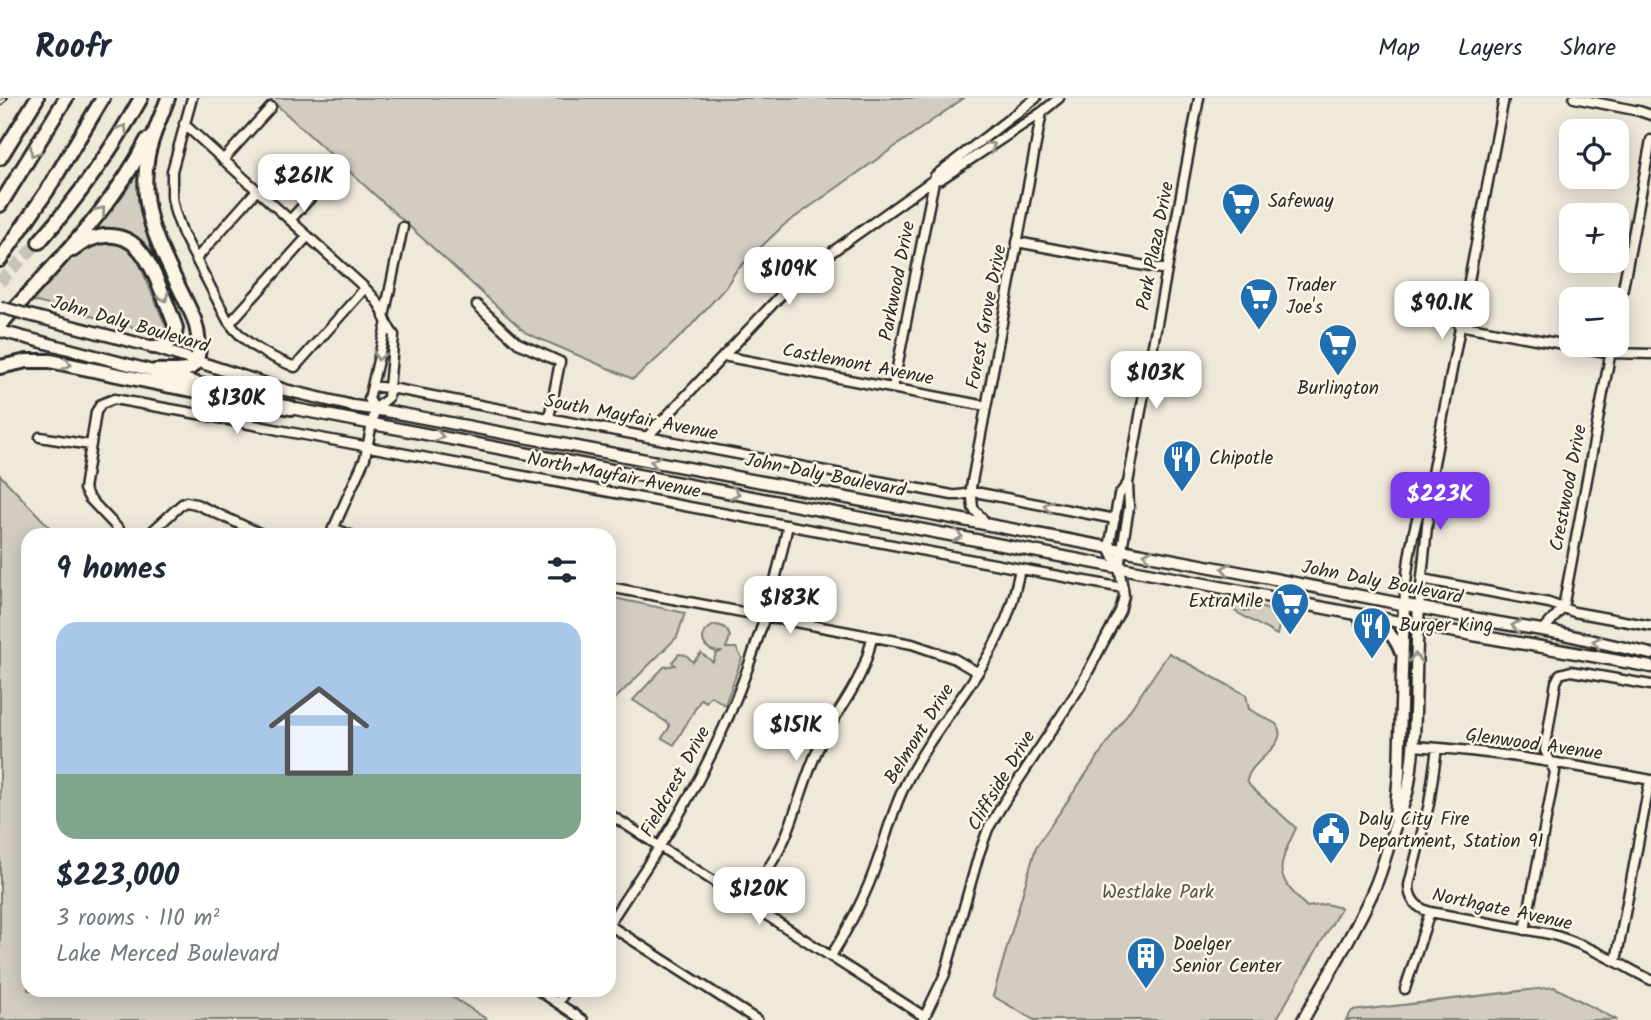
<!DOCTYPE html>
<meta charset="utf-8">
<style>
body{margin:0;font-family:Kalam,sans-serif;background:#f6f6f7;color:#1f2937;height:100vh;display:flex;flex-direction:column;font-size:26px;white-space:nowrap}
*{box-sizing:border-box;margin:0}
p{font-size:23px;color:#747a83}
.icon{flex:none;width:38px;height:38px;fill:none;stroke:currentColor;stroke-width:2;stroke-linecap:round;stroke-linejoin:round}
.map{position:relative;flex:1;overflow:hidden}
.side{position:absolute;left:21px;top:430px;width:595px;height:469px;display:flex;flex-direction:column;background:#fff;border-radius:21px;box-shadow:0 4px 18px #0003}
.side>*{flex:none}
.controls{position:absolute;left:1559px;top:21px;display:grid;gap:14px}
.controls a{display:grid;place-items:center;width:70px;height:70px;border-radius:14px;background:#fff;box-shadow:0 4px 18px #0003;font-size:35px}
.price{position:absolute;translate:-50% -60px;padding:0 16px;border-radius:14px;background:#fff;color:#222;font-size:23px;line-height:46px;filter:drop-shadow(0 2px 4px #0008)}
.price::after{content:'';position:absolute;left:50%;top:42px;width:21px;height:16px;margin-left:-10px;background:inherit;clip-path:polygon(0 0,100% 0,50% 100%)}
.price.active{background:#7c3aed;color:#fff}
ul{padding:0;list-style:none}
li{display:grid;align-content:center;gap:14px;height:371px;padding:0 35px}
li+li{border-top:2px solid #e0e1e3}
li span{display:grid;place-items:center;height:217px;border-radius:21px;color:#555}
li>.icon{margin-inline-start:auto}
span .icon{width:126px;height:126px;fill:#fffc;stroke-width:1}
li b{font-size:30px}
h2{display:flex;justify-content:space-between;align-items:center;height:84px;padding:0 35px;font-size:30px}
header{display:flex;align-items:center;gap:42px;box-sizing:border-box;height:98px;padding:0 35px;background:#fff;border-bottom:2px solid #e0e1e3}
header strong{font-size:33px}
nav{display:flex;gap:38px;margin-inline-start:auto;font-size:24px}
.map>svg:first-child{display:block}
.green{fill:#d2cdc0;stroke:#7e7c76;stroke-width:2}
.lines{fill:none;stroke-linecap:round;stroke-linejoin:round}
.stream{stroke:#75736d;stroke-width:2.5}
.highway-tunnel{stroke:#c8c3b7;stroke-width:12;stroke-dasharray:12 6;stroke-linecap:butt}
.minor-casing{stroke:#2b2b2b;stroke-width:13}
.major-casing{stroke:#2b2b2b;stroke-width:15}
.highway-casing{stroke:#2b2b2b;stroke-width:18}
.minor{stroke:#fcf5e5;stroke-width:8}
.major{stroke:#fcf5e5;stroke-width:10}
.highway{stroke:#fcf5e5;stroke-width:12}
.rail-casing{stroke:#2b2b2b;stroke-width:5}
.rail{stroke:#fcf5e5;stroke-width:2.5;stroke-dasharray:8;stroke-linecap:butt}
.major-bridge-casing{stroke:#2b2b2b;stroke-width:15;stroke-linecap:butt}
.major-bridge{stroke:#fcf5e5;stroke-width:10}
.oneway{stroke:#949088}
.labels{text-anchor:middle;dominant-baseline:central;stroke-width:5;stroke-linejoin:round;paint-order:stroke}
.poi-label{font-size:19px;fill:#2b2b2b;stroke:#fcf5e5;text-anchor:start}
.street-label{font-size:19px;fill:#2b2b2b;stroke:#fcf5e5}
.park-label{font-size:19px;fill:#555450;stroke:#fcf5e5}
</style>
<header>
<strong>Roofr</strong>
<nav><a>Map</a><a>Layers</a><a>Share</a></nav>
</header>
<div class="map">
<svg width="1651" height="922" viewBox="0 0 1651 922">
<rect width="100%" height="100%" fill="#efe9da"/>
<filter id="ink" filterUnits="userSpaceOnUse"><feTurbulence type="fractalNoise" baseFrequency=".0143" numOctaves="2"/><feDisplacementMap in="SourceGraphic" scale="14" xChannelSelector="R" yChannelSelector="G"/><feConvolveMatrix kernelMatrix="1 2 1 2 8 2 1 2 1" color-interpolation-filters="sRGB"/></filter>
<g filter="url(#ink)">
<path class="green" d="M 269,0 L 964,0 L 784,127 L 736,173 L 725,190 L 687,232 L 659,259 L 633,281 L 526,235 Z
M 145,57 L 154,146 L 153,153 C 147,151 145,147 140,143 C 124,131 107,132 89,136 Z
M 120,143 L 131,151 L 137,160 L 166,228 L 164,233 L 156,235 L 25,201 L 78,150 L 87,144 Z
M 0,377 L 57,437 L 28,438 L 28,892 L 443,893 L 488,922 L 0,922 Z
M 609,499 L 685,515 L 677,539 L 609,607 Z
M 1230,500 C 1248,504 1264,512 1282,515 L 1277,537 L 1224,507 Z
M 715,527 C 723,527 728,531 730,539 L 726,550 L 736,550 L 742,560 L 725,607 L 711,598 L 706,604 L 701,601 L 674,647 L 662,640 L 669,630 L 669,626 L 633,602 L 664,569 L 675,567 L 672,564 L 679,556 L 686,557 L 693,564 L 701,555 L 713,564 L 716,556 L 720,554 C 701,553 696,534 715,527 Z
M 1169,555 L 1246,597 L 1249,611 L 1276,626 C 1292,647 1249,662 1247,683 L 1250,688 L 1296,730 C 1277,771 1273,776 1307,809 L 1326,806 L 1341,810 L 1276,922 L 1034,922 L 993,898 L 1036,749 Z
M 1554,889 L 1617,922 L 1346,922 L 1352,913 Z"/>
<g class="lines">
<path class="stream" d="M 1242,512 L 1249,513 L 1252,510 L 1250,507"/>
<path class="highway-tunnel" d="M 0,184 L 39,144"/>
<g class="minor-casing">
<path id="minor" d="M 192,0 L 172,73 L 172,100 L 175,114 L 183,136 L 228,223 C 245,247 268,258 295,269 L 365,190
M 1574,0 L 1639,13 L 1651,17
M 184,26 L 365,190 C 371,196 377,202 381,210 C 387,222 384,225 394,237 L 388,300 L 375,311
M 223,62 L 271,9
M 290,122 L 339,69
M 1017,144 L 1167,172
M 196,161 L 257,92
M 477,207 L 518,245 L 560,264 L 549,320
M 384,219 L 403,129
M 1617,222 L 1651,42
M 230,225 L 308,138
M 1459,227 L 1611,255 L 1651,256
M 723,258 L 986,308
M 372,288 L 396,291 L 952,397 C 962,398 970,394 980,395 L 1115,421
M 893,290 L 935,78 L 1036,0
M 375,311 L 369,301 L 386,228
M 40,339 L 90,347
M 647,339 L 801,176 L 933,82 L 941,81 L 1042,14 L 1059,0
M 987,426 L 973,410 L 971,389 L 1042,14
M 333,430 L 353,438
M 125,438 L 89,400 L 84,391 L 96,314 L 101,306 L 114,301 L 204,317 L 294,335 L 1123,490
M 147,438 L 182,406 L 186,404 L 196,406 L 266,438
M 330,438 L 365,360 L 375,311
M 1119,470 L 1129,409 L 1128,385 L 1145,290 L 1199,0
M 1422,481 L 1549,505 L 1574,514 L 1651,528
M 609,489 L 912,546 L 953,560 L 977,574
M 1404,507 C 1407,470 1412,426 1427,392
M 1419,510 L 1429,408 L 1430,386 L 1504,0
M 1543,532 L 1563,510 L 1612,247
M 1413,648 C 1493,653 1573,667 1651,682
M 1437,650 L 1429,706 L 1409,787 C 1409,802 1417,810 1430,814 L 1550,836 C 1586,846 1618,865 1651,882
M 609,716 L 925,919
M 745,803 C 760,782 775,763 785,740 C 798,710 805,678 819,649 C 831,621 852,598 863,570 C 867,560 870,549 872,539
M 609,826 C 633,788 659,752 681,713 C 733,624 767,528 788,427
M 609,827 L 757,922
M 1525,832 L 1555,674 L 1545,652 L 1556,584 L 1560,576 L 1571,573 L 1651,587
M 831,858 C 849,829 865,800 876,767 C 886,740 892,713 905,687 C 931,633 974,590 999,537 C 1010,516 1015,494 1020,471
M 1616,863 L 1650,682
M 1405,891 L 1430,814
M 538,892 L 583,922
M 558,905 L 566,892
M 923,922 L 945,876 L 979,756 L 988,731 L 1004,704 L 1080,589 L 1120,513 L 1124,498 L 1123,490 L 1119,470 L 1109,450 L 1119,397 L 1128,385"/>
</g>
<g class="major-casing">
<path id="major" d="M 29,217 L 153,249 L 285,292 L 353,308 L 392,314 L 1254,477 L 1488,523 L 1559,535 L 1651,556
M 0,233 L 233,294
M 285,309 L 1251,495 C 1383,524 1518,543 1651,569
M 1361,524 C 1382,528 1392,532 1400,553
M 1395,720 L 1399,675 L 1404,507
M 1303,922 C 1327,879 1354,836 1374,791 C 1383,771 1387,751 1394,731 C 1399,715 1407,702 1409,685 C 1418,629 1414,568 1419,510"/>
</g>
<g class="highway-casing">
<path id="highway" d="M 0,60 L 37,0
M 0,107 L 66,0
M 39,144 C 78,100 112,52 141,0
M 73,152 C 97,133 127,131 145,159 C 152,169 157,182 162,194 C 167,206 172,218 176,230 C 175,244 166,249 153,249
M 0,162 L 47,93 L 103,0
M 0,227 C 52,168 111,113 147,42
M 0,269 L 27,263 L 50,263 L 171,288 L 291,310
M 155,273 C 165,272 182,275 190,270 C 204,262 198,233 194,221 C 170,166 135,120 148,57 C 152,37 161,19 168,0"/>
</g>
<use href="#minor" class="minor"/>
<use href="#major" class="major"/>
<use href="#highway" class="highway"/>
<g class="rail-casing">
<path id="rail" d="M 0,6 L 6,0"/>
</g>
<use href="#rail" class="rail"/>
<g class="major-bridge-casing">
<path id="major-bridge" d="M 0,209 L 29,217"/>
</g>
<use href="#major-bridge" class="major-bridge"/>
</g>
<defs><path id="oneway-chevron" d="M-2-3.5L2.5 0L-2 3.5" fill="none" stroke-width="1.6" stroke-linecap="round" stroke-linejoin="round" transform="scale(1.75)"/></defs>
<g class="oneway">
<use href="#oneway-chevron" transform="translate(123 31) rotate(-59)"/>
<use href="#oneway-chevron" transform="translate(991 48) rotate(-34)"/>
<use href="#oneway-chevron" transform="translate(34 54) rotate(122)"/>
<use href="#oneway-chevron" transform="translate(101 113) rotate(-51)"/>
<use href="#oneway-chevron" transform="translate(164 199) rotate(67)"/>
<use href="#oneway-chevron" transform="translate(379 258) rotate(102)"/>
<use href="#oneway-chevron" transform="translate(67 266) rotate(12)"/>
<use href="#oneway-chevron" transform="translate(439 338) rotate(11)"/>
<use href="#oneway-chevron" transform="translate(655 364) rotate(-169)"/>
<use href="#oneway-chevron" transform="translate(735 395) rotate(11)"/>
<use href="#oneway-chevron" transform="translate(1048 408) rotate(-169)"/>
<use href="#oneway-chevron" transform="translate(958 438) rotate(12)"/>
<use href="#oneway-chevron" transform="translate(1148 457) rotate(-170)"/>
<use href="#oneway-chevron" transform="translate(1226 471) rotate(-170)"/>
<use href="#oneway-chevron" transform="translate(1516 528) rotate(-172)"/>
<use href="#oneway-chevron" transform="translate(1597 544) rotate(-167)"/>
<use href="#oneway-chevron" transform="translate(1415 560) rotate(-88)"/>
</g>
</g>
<defs>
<g id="supermarket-pin" transform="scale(2.0125)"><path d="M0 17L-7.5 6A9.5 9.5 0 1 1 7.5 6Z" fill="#1f6fb2" stroke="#fcf5e5"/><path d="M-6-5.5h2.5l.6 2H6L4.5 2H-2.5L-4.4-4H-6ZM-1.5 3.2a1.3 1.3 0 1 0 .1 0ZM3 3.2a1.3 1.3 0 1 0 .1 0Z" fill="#fff"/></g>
<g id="restaurant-pin" transform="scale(2.0125)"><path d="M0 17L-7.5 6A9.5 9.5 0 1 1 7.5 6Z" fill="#1f6fb2" stroke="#fcf5e5"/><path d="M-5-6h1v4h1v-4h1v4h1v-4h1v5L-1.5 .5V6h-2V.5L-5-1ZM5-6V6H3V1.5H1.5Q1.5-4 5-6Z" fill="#fff"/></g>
<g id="civic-pin" transform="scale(2.0125)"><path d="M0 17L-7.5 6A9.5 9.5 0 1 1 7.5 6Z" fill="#1f6fb2" stroke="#fcf5e5"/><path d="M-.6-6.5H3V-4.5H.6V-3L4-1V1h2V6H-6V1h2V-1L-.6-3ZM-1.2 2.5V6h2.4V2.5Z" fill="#fff"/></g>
<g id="building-pin" transform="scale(2.0125)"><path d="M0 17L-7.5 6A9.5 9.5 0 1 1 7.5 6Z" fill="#1f6fb2" stroke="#fcf5e5"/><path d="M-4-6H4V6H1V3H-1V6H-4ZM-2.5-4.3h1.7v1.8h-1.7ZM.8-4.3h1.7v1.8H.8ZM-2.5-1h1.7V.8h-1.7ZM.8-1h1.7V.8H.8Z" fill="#fff"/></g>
</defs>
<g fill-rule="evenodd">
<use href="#supermarket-pin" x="1241" y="104"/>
<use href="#supermarket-pin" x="1259" y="199"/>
<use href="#supermarket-pin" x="1338" y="245"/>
<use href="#restaurant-pin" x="1182" y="361"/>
<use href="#supermarket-pin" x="1290" y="504"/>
<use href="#restaurant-pin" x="1372" y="528"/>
<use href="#civic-pin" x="1331" y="733"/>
<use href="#building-pin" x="1146" y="858"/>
</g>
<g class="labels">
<g class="poi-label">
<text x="1268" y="104">Safeway</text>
<text x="1286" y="188">Trader<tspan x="1286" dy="22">Joe's</tspan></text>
<text x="1338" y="291" text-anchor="middle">Burlington</text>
<text x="1209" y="361">Chipotle</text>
<text x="1263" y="504" text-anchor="end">ExtraMile</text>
<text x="1399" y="528">Burger King</text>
<text x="1358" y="722">Daly City Fire<tspan x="1358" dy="22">Department, Station 91</tspan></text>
<text x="1173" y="847">Doelger<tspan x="1173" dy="22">Senior Center</tspan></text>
</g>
<g class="street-label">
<text transform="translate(1156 148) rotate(-79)">Park Plaza Drive</text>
<text transform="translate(898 183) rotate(-79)">Parkwood Drive</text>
<text transform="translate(987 219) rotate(-79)">Forest Grove Drive</text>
<text transform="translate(130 227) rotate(16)">John Daly Boulevard</text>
<text transform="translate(858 267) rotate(11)">Castlemont Avenue</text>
<text transform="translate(631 320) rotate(11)">South Mayfair Avenue</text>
<text transform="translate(614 378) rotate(11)">North Mayfair Avenue</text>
<text transform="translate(825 378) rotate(11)">John Daly Boulevard</text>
<text transform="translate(1569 390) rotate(-79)">Crestwood Drive</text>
<text transform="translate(1382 485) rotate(11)">John Daly Boulevard</text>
<text transform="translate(920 636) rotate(-58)">Belmont Drive</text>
<text transform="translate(1534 647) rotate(8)">Glenwood Avenue</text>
<text transform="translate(1002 683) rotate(-59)">Cliffside Drive</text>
<text transform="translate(676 684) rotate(-61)">Fieldcrest Drive</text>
<text transform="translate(1502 812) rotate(12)">Northgate Avenue</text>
</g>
<g class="park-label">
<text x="1158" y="795">Westlake Park</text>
</g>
</g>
</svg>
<div class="controls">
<a><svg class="icon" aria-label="locate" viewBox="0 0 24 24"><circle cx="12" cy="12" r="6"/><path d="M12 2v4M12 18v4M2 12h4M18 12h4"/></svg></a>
<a>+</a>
<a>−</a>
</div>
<b class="price" style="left:304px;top:116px">$261K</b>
<b class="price" style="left:789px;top:209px">$109K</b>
<b class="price" style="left:1442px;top:243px">$90.1K</b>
<b class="price" style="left:1156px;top:313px">$103K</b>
<b class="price" style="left:237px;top:338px">$130K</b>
<b class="price active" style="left:1440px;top:434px">$223K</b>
<b class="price" style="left:790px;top:538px">$183K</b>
<b class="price" style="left:796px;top:665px">$151K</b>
<b class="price" style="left:759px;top:829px">$120K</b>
<section class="side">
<h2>9 homes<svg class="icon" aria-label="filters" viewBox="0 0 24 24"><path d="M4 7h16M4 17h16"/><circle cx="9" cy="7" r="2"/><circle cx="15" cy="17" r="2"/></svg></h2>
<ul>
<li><span style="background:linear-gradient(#a9c7e8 70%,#7fa58c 0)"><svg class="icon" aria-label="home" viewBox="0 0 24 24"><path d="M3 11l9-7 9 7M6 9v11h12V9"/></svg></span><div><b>$223,000</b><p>3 rooms · 110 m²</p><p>Lake Merced Boulevard</p></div></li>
</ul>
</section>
</div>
